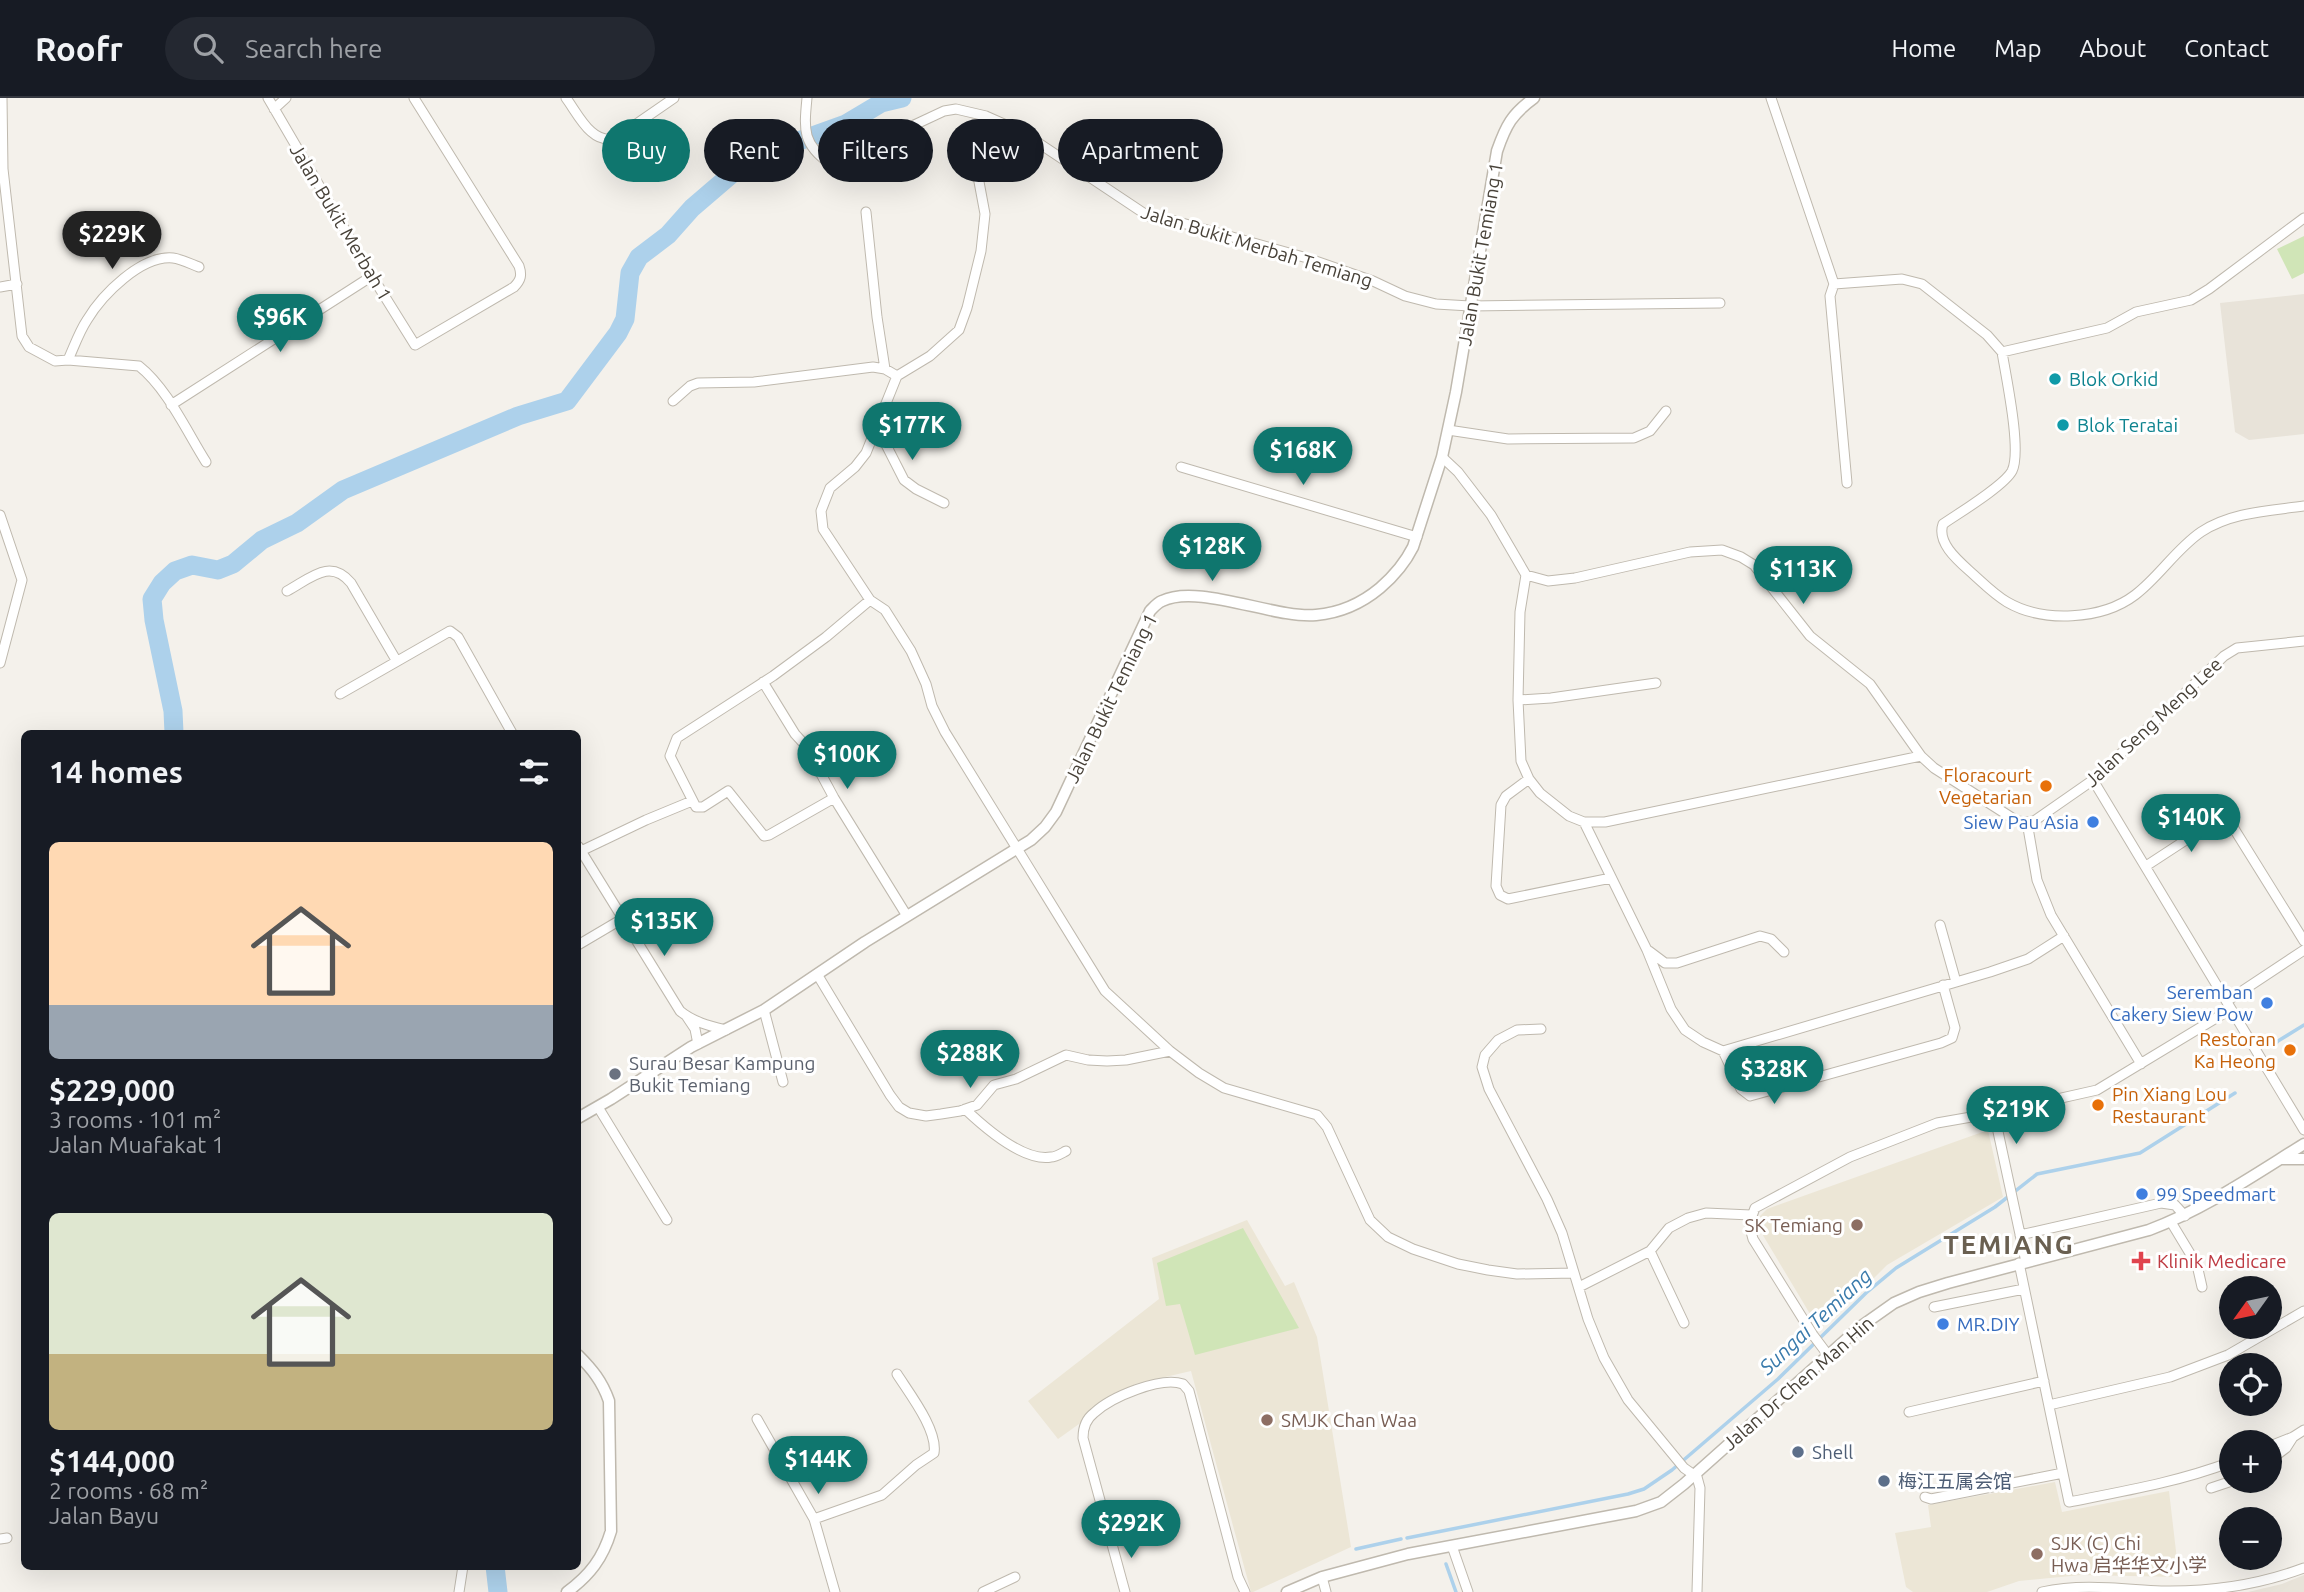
<!DOCTYPE html>
<meta charset="utf-8">
<style>
body{margin:0;font-family:Ubuntu,"Noto Sans SC",sans-serif;background:#242831;color:#f1f3f6;height:100vh;display:flex;flex-direction:column;font-size:26px;white-space:nowrap}
*{box-sizing:border-box;margin:0}
p{font-size:23px;color:#9ea1a6}
.icon{flex:none;width:38px;height:38px;fill:none;stroke:currentColor;stroke-width:2;stroke-linecap:round;stroke-linejoin:round}
.map{position:relative;flex:1;overflow:hidden}
.drawer{position:absolute;left:21px;top:632px;width:560px;height:840px;display:flex;flex-direction:column;background:#171b24;border-radius:10px;box-shadow:0 7px 28px #0002}
.drawer>*{flex:none}
.top-card{position:absolute;left:602px;top:21px;width:665px;height:63px;display:flex;gap:14px}
.needle{width:46px;rotate:237deg}
.tools{position:absolute;left:2219px;top:1178px;display:grid;gap:14px}
.tools a{display:grid;place-items:center;width:63px;height:63px;border-radius:50%;background:#171b24;box-shadow:0 7px 28px #0002;font-size:35px}
.price{position:absolute;translate:-50% -60px;padding:0 16px;border-radius:24px;background:#0f766e;color:#fff;font-size:23px;line-height:46px;filter:drop-shadow(0 2px 4px #0008)}
.price::after{content:'';position:absolute;left:50%;top:42px;width:21px;height:16px;margin-left:-10px;background:inherit;clip-path:polygon(0 0,100% 0,50% 100%)}
.price.active{background:#222;color:#fff}
ul{padding:0;list-style:none}
li{display:grid;align-content:center;gap:14px;height:371px;padding:0 28px}
li span{display:grid;place-items:center;height:217px;border-radius:10px;color:#555}
li>.icon{margin-inline-start:auto}
span .icon{width:126px;height:126px;fill:#fffc;stroke-width:1}
li b{font-size:30px}
h2{display:flex;justify-content:space-between;align-items:center;height:84px;padding:0 28px;font-size:30px}
.chip{padding:0 24px;border-radius:32px;background:#171b24;box-shadow:0 7px 28px #0002;font-size:24px;line-height:63px}
.chip.active{background:#0f766e;color:#fff}
header{display:flex;align-items:center;gap:42px;box-sizing:border-box;height:98px;padding:0 35px;background:#171b24;border-bottom:2px solid #363941}
header strong{font-size:33px}
nav{display:flex;gap:38px;margin-inline-start:auto;font-size:24px}
.search{width:490px;height:63px;background:#242831;display:flex;align-items:center;gap:18px;box-sizing:border-box;padding:0 24px;border-radius:38px;color:#9ea1a6;font-size:26px}
.map>svg:first-child{display:block}
.residential{fill:#e8e3d9}
.education{fill:#ece6d6}
.green{fill:#d0e5b7}
.lines{fill:none;stroke-linecap:round;stroke-linejoin:round}
.stream{stroke:#add1eb;stroke-width:3.5}
.river{stroke:#add1eb;stroke-width:19}
.minor-casing{stroke:#bfb9ae;stroke-width:11}
.tertiary-casing{stroke:#bfb9ae;stroke-width:13}
.minor{stroke:#fff;stroke-width:9}
.tertiary{stroke:#fff;stroke-width:10}
.culture-dot{fill:#0f9aa8;stroke:#fff;stroke-width:2.5}
.food-dot{fill:#e8710a;stroke:#fff;stroke-width:2.5}
.shop-dot{fill:#3f7fe0;stroke:#fff;stroke-width:2.5}
.worship-dot{fill:#6b7280;stroke:#fff;stroke-width:2.5}
.education-dot{fill:#8d6e63;stroke:#fff;stroke-width:2.5}
.health-dot{fill:#e0444e;stroke:#fff;stroke-width:2.5}
.service-dot{fill:#5c6f8a;stroke:#fff;stroke-width:2.5}
.labels{text-anchor:middle;dominant-baseline:central;stroke-width:6;stroke-linejoin:round;paint-order:stroke}
.street-label{font-size:19px;fill:#484239;stroke:#fff}
.culture-label{font-size:19px;fill:#0d838f;stroke:#fff;text-anchor:start}
.food-label{font-size:19px;fill:#c56008;stroke:#fff;text-anchor:end}
.shop-label{font-size:19px;fill:#366cbe;stroke:#fff;text-anchor:end}
.worship-label{font-size:19px;fill:#5b616d;stroke:#fff;text-anchor:start}
.education-label{font-size:19px;fill:#785e54;stroke:#fff;text-anchor:start}
.health-label{font-size:19px;fill:#be3a42;stroke:#fff;text-anchor:start}
.service-label{font-size:19px;fill:#4e5e75;stroke:#fff;text-anchor:start}
.water-label{font-size:21px;font-style:italic;fill:#3a7bac;stroke:#fff}
.district-label{font-size:26px;font-weight:bold;letter-spacing:2px;fill:#6a6051;stroke:#fff}
</style>
<header>
<strong>Roofr</strong>
<div class="search"><svg class="icon" aria-label="search" viewBox="0 0 24 24"><circle cx="10" cy="10" r="6"/><path d="M15 15l6 6"/></svg>Search here</div>
<nav><a>Home</a><a>Map</a><a>About</a><a>Contact</a></nav>
</header>
<div class="map">
<svg width="2304" height="1494" viewBox="0 0 2304 1494">
<rect width="100%" height="100%" fill="#f4f1eb"/>
<path class="residential" d="M 2304,196 L 2304,336 L 2249,342 L 2235,334 L 2220,205 Z
M 2304,1477 L 2304,1494 L 2248,1494 L 2282,1486 Z"/>
<path class="education" d="M 1988,1032 L 2003,1099 L 1887,1167 L 1840,1214 L 1819,1231 L 1761,1134 L 1757,1121 L 1767,1111 Z
M 1247,1122 L 1285,1188 L 1294,1184 L 1317,1239 L 1351,1449 L 1253,1494 L 1251,1494 L 1191,1273 L 1135,1286 L 1058,1341 L 1028,1303 L 1159,1201 L 1152,1160 Z
M 2055,1384 L 2062,1414 L 2169,1393 L 2179,1479 L 2081,1477 L 2019,1483 L 1987,1494 L 1913,1494 L 1906,1489 L 1895,1435 L 1931,1429 L 1928,1407 Z"/>
<path class="green" d="M 2304,138 L 2304,175 L 2292,181 L 2277,151 Z
M 1243,1130 L 1299,1230 L 1195,1257 L 1180,1206 L 1166,1208 L 1157,1165 Z"/>
<g class="lines">
<path class="stream" d="M 2273,949 L 2278,943 L 2304,927
M 1407,1440 L 1628,1396 L 1644,1391 L 1672,1372 L 1778,1281 L 1866,1195 L 1896,1170 L 1995,1109 L 2037,1076 L 2140,1055 L 2235,995
M 1356,1451 L 1401,1441
M 1446,1466 L 1456,1494"/>
<path class="river" d="M 174,635 L 173,613 L 154,522 L 152,501 L 162,485 L 175,473 L 192,467 L 218,472 L 233,466 L 262,442 L 297,425 L 343,392 L 518,318 L 567,303 L 618,235 L 625,221 L 630,175 L 639,159 L 668,137 L 692,110 L 734,74 L 768,54 L 846,26 L 881,5 L 902,0
M 495,1468 L 498,1494"/>
<g class="minor-casing">
<path id="minor" d="M 2,0 L 3,71 L 22,238 L 29,249 L 55,263 L 68,262 L 139,268 C 167,290 187,334 206,364
M 268,0 L 372,178 L 415,247 L 514,189 C 521,182 522,177 519,168 L 414,0
M 566,0 C 578,16 592,48 616,40 L 674,0
M 807,0 C 804,31 802,47 831,66 L 845,64 L 865,50 L 944,13 L 956,11 L 986,18 L 1022,34 L 1148,118 L 1175,123 L 1307,160 L 1373,183 L 1405,198 L 1436,206 L 1470,208 L 1720,205
M 1771,0 L 1834,186 L 1830,198 L 1847,385
M 274,11 L 286,0
M 986,18 L 976,45 L 974,57 L 985,116 L 981,153 L 967,210 L 959,232 L 930,258 L 897,278 L 866,355 L 855,369 L 830,390 L 821,413 L 823,431 L 870,502 L 885,512 L 911,553 L 926,586 L 932,608 L 945,634 L 1105,893 L 1170,953 L 1199,975 L 1224,990 L 1317,1017 L 1327,1029 L 1370,1122 L 1388,1139 L 1413,1151 L 1458,1166 L 1488,1172 L 1517,1176 L 1574,1175
M 866,114 L 877,219 L 885,271
M 2304,120 L 2209,191 L 2191,202 L 2136,214 L 2107,230 L 2002,254 C 2006,279 2022,353 2012,373 C 2004,388 1959,415 1943,426 C 1936,446 1961,465 1974,477 C 1985,487 1995,497 2007,504 C 2043,525 2102,522 2135,497 C 2159,479 2176,451 2201,434 C 2231,414 2269,413 2304,408
M 1834,186 L 1902,181 L 1922,186 L 1987,237 L 2002,254
M 0,189 L 17,186
M 68,262 C 74,249 79,234 87,222 C 102,197 141,157 173,160 C 181,161 191,166 199,169
M 673,303 L 690,288 L 698,285 L 754,284 L 873,269 L 885,271 L 897,278
M 171,307 L 372,178
M 877,329 L 904,382 L 916,391 L 944,405
M 1448,332 L 1508,341 L 1634,340 L 1650,333 L 1666,313
M 1442,359 L 1458,374 L 1491,417 L 1526,477 L 1520,514 L 1518,602 L 1521,663 L 1529,681 L 1540,695 L 1569,718 L 1584,724 L 1605,724 L 1921,658
M 1181,369 L 1417,439
M 0,417 L 22,482 L 0,565
M 1526,477 L 1548,483 L 1575,480 L 1690,454 L 1722,452 L 1741,459 L 1754,467 L 1810,538 L 1870,586 L 1921,658 L 1934,670 L 2017,723 L 2027,724 L 2034,723 L 2093,682 L 2224,558 L 2237,550 L 2304,543
M 287,493 C 311,480 330,460 351,485 L 396,562
M 763,584 L 795,636 L 806,648 L 834,700 L 907,818
M 340,596 L 450,533 L 458,539 L 512,635
M 1518,602 L 1551,600 L 1656,585
M 1529,681 L 1506,698 L 1501,707 L 1496,788 L 1500,797 L 1508,801 L 1611,780
M 2093,682 L 2304,1032
M 834,700 L 769,737 L 764,738 L 728,693 L 703,709 L 696,709 L 670,658 L 677,640 L 773,578 L 826,539 L 870,502
M 1584,724 L 1647,852 L 1671,911 L 1685,932 L 1703,944 L 1723,953 L 1990,874 L 2028,861 L 2064,838
M 2027,724 L 2037,782 L 2051,817 L 2141,966
M 578,748 L 680,913 C 693,924 710,928 726,932
M 581,753 L 646,722 L 692,703
M 2146,768 L 2221,719 L 2228,721 L 2304,843
M 1940,827 L 1956,884
M 578,847 L 622,821
M 1649,853 L 1665,865 L 1677,865 L 1760,838 L 1771,841 L 1784,854
M 817,876 L 890,997 L 899,1009 L 909,1015 L 926,1018 L 941,1016 L 960,1013 L 977,1007 L 994,987 L 1016,981 L 1066,957 L 1088,962 L 1107,963 L 1126,962 L 1170,953
M 2227,903 L 2304,852
M 764,912 L 783,984
M 687,919 L 695,931 L 698,946
M 1541,931 L 1517,932 L 1498,942 L 1485,957 L 1482,969 L 1489,991 L 1547,1101 L 1562,1135 L 1588,1221 L 1604,1260 L 1628,1302 L 1684,1370 L 1697,1379 L 1700,1390 L 1697,1494
M 1723,953 L 1741,991 L 1750,998 L 1941,945 L 1952,940 L 1955,930 L 1943,887
M 598,1009 L 667,1122
M 965,1011 C 984,1029 1023,1064 1051,1059 C 1056,1059 1062,1055 1066,1053
M 1994,1015 L 2026,1164
M 2171,1124 L 2197,1167 L 2202,1189
M 2020,1137 L 2161,1105 L 2175,1107 L 2185,1118
M 1650,1153 L 1684,1225
M 2019,1165 L 2069,1404 C 2125,1393 2178,1384 2231,1364
M 1579,1189 L 1650,1153 L 1669,1130 L 1688,1120 L 1706,1115 L 1751,1117
M 1934,1209 L 2024,1191
M 1828,1257 L 1813,1237 L 1753,1141 L 1749,1126 L 1755,1110 L 1850,1059 L 1937,1025 L 1994,1015 L 2097,992 L 2231,911
M 2049,1307 L 2170,1279 L 2228,1257 L 2304,1213
M 1909,1314 L 2044,1283
M 757,1321 L 814,1421 L 835,1494
M 2270,1348 L 2293,1339 L 2304,1332
M 2270,1362 L 2286,1350 L 2293,1339
M 2211,1390 L 2235,1382
M 1925,1399 L 1931,1401 L 2063,1375
M 814,1421 L 882,1397 L 916,1367 L 934,1355 C 938,1332 909,1295 897,1276
M 0,1441 L 7,1440
M 1452,1448 L 1468,1494
M 1322,1479 L 1326,1494
M 459,1494 L 463,1468
M 983,1494 L 1015,1479
M 1125,1494 L 1083,1340 C 1083,1331 1086,1321 1094,1315 C 1111,1299 1161,1278 1183,1286 L 1189,1293 L 1238,1479 L 1245,1494
M 2042,1494 C 2082,1485 2121,1491 2161,1493 C 2210,1494 2258,1487 2304,1470"/>
</g>
<g class="tertiary-casing">
<path id="tertiary" d="M 578,1020 L 611,1001 L 691,949 L 764,912 L 865,844 L 1031,742 L 1045,729 L 1056,714 L 1150,513 C 1154,509 1157,505 1162,503 C 1198,485 1275,521 1316,517 C 1339,515 1362,505 1380,490 C 1394,478 1405,465 1413,449 L 1442,359 L 1456,294 L 1497,53 C 1506,27 1512,16 1534,0
M 2282,1061 L 2304,1061
M 567,1494 C 590,1477 603,1460 611,1433 L 609,1303 C 602,1283 592,1271 578,1257
M 1287,1494 L 1322,1479 L 1408,1456 L 1636,1413 L 1661,1404 L 1684,1386 L 1860,1229 L 1894,1205 L 1919,1194 L 1948,1185 L 2149,1132 C 2205,1111 2254,1077 2304,1046"/>
</g>
<use href="#minor" class="minor"/>
<use href="#tertiary" class="tertiary"/>
</g>
<g class="culture-dot">
<circle cx="2055" cy="281" r="7"/>
<circle cx="2063" cy="327" r="7"/>
</g>
<g class="food-dot">
<circle cx="2046" cy="688" r="7"/>
<circle cx="2290" cy="952" r="7"/>
<circle cx="2098" cy="1007" r="7"/>
</g>
<g class="shop-dot">
<circle cx="2093" cy="724" r="7"/>
<circle cx="2267" cy="905" r="7"/>
<circle cx="2142" cy="1096" r="7"/>
<circle cx="1943" cy="1226" r="7"/>
</g>
<circle class="worship-dot" cx="615" cy="976" r="7"/>
<g class="education-dot">
<circle cx="1857" cy="1127" r="7"/>
<circle cx="1267" cy="1322" r="7"/>
<circle cx="2037" cy="1456" r="7"/>
</g>
<path class="health-dot" d="M2137.5 1152.5h7v7h7v7h-7v7h-7v-7h-7v-7h7z"/>
<g class="service-dot">
<circle cx="1798" cy="1354" r="7"/>
<circle cx="1884" cy="1383" r="7"/>
</g>
<g class="labels">
<g class="street-label">
<text transform="translate(341 124) rotate(59)">Jalan Bukit Merbah 1</text>
<text transform="translate(1257 148) rotate(17)">Jalan Bukit Merbah Temiang</text>
<text transform="translate(1480 156) rotate(-80)">Jalan Bukit Temiang 1</text>
<text transform="translate(1111 600) rotate(-64)">Jalan Bukit Temiang 1</text>
<text transform="translate(2153 624) rotate(-43)">Jalan Seng Meng Lee</text>
<text transform="translate(1798 1285) rotate(-41)">Jalan Dr Chen Man Hin</text>
</g>
<g class="culture-label">
<text x="2069" y="281">Blok Orkid</text>
<text x="2077" y="327">Blok Teratai</text>
</g>
<g class="food-label">
<text x="2032" y="677">Floracourt<tspan x="2032" dy="22">Vegetarian</tspan></text>
<text x="2276" y="941">Restoran<tspan x="2276" dy="22">Ka Heong</tspan></text>
<text x="2112" y="996" text-anchor="start">Pin Xiang Lou<tspan x="2112" dy="22">Restaurant</tspan></text>
</g>
<g class="shop-label">
<text x="2079" y="724">Siew Pau Asia</text>
<text x="2253" y="894">Seremban<tspan x="2253" dy="22">Cakery Siew Pow</tspan></text>
<text x="2156" y="1096" text-anchor="start">99 Speedmart</text>
<text x="1957" y="1226" text-anchor="start">MR.DIY</text>
</g>
<g class="worship-label">
<text x="629" y="965">Surau Besar Kampung<tspan x="629" dy="22">Bukit Temiang</tspan></text>
</g>
<g class="education-label">
<text x="1843" y="1127" text-anchor="end">SK Temiang</text>
<text x="1281" y="1322">SMJK Chan Waa</text>
<text x="2051" y="1445">SJK (C) Chi<tspan x="2051" dy="22">Hwa 启华华文小学</tspan></text>
</g>
<g class="health-label">
<text x="2157" y="1163">Klinik Medicare</text>
</g>
<g class="service-label">
<text x="1812" y="1354">Shell</text>
<text x="1898" y="1383">梅江五属会馆</text>
</g>
<g class="water-label">
<text transform="translate(1815 1223) rotate(-43)">Sungai Temiang</text>
</g>
<g class="district-label">
<text x="2009" y="1146">TEMIANG</text>
</g>
</g>
</svg>
<div class="tools">
<a><svg class="needle" viewBox="-14 -14 28 28"><path d="M0-13l5 13h-10z" fill="#e53935"/><path d="M0 13l5-13h-10z" fill="#9ea1a6"/></svg></a>
<a><svg class="icon" aria-label="locate" viewBox="0 0 24 24"><circle cx="12" cy="12" r="6"/><path d="M12 2v4M12 18v4M2 12h4M18 12h4"/></svg></a>
<a>+</a>
<a>−</a>
</div>
<b class="price active" style="left:112px;top:173px">$229K</b>
<b class="price" style="left:280px;top:256px">$96K</b>
<b class="price" style="left:912px;top:364px">$177K</b>
<b class="price" style="left:1303px;top:389px">$168K</b>
<b class="price" style="left:1212px;top:485px">$128K</b>
<b class="price" style="left:1803px;top:508px">$113K</b>
<b class="price" style="left:847px;top:693px">$100K</b>
<b class="price" style="left:2191px;top:756px">$140K</b>
<b class="price" style="left:664px;top:860px">$135K</b>
<b class="price" style="left:970px;top:992px">$288K</b>
<b class="price" style="left:1774px;top:1008px">$328K</b>
<b class="price" style="left:2016px;top:1048px">$219K</b>
<b class="price" style="left:818px;top:1398px">$144K</b>
<b class="price" style="left:1131px;top:1462px">$292K</b>
<div class="top-card">
<a class="chip active">Buy</a>
<a class="chip">Rent</a>
<a class="chip">Filters</a>
<a class="chip">New</a>
<a class="chip">Apartment</a>
</div>
<section class="drawer">
<h2>14 homes<svg class="icon" aria-label="filters" viewBox="0 0 24 24"><path d="M4 7h16M4 17h16"/><circle cx="9" cy="7" r="2"/><circle cx="15" cy="17" r="2"/></svg></h2>
<ul>
<li><span style="background:linear-gradient(#ffd9b3 75%,#9aa5b1 0)"><svg class="icon" aria-label="home" viewBox="0 0 24 24"><path d="M3 11l9-7 9 7M6 9v11h12V9"/></svg></span><div><b>$229,000</b><p>3 rooms · 101 m²</p><p>Jalan Muafakat 1</p></div></li>
<li><span style="background:linear-gradient(#dfe7d0 65%,#c2b280 0)"><svg class="icon" aria-label="home" viewBox="0 0 24 24"><path d="M3 11l9-7 9 7M6 9v11h12V9"/></svg></span><div><b>$144,000</b><p>2 rooms · 68 m²</p><p>Jalan Bayu</p></div></li>
</ul>
</section>
</div>
